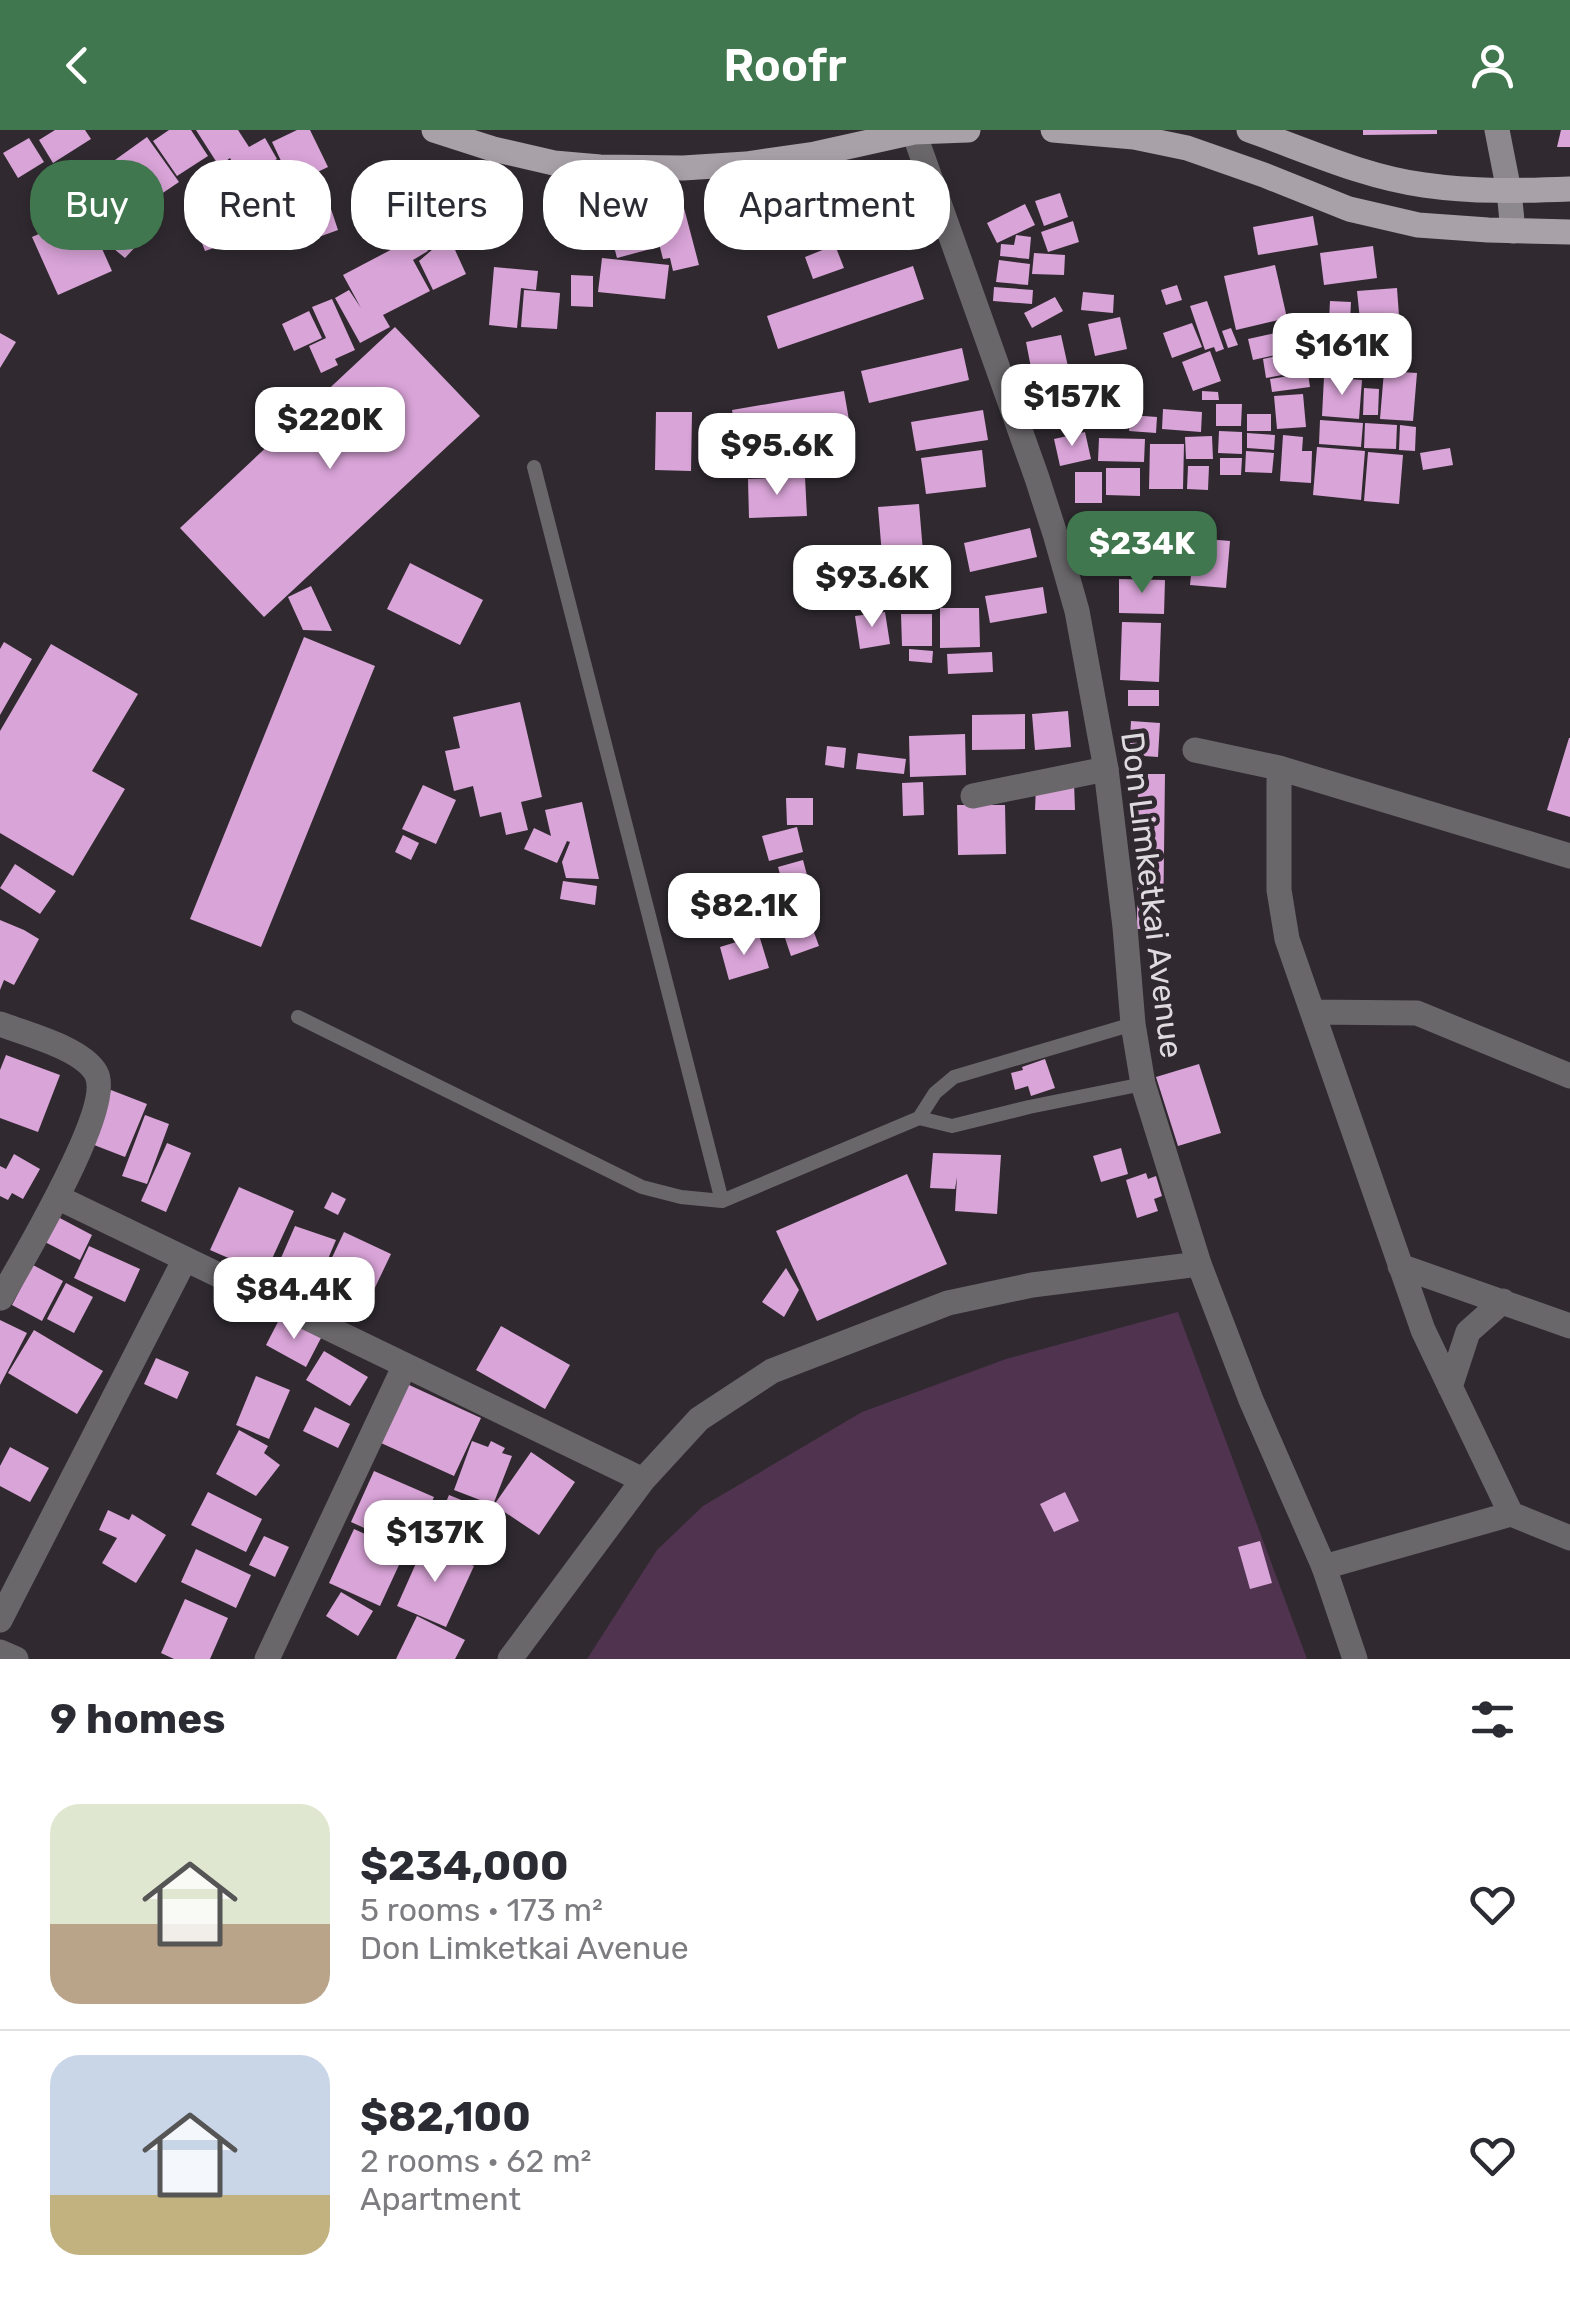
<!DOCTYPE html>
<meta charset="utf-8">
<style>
body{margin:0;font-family:Rubik,sans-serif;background:#f7f7f7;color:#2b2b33;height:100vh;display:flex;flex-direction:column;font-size:38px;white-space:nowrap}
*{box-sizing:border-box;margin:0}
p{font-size:32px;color:#7c7c81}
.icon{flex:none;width:55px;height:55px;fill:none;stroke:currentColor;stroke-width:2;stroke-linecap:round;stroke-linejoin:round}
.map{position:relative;height:1529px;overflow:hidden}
.sheet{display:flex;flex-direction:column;background:#fff;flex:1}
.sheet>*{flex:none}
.top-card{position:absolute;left:30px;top:30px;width:1000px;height:90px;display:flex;gap:20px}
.price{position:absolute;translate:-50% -85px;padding:0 22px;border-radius:20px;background:#fff;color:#222;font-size:32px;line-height:65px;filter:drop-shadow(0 2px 5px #0008)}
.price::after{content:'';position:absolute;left:50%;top:60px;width:30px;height:22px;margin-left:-15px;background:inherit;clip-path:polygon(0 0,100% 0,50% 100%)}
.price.active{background:#40774e;color:#fff}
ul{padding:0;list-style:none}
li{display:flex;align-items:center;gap:30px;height:250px;padding:0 50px}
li+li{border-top:2px solid #e1e1e2}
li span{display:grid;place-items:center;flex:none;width:280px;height:200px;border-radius:30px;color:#555}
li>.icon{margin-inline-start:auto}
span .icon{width:120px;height:120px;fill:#fffc;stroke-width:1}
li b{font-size:42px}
h2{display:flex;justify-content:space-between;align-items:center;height:120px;padding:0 50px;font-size:42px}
.pill{padding:0 35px;border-radius:40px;background:#fff;box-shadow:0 5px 15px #0003;font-size:35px;line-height:90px}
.pill.active{background:#40774e;color:#fff}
header{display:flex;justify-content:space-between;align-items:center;height:130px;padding:0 50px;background:#40774e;color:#fff;font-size:45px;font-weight:600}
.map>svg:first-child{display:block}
.green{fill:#4f334f}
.building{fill:#d9a4d8}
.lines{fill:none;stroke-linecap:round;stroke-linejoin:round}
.service{stroke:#6a676a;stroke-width:14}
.minor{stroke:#6a676a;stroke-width:25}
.tertiary{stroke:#6a676a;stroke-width:25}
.secondary{stroke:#8d888d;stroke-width:25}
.primary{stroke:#a8a1a8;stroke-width:25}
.labels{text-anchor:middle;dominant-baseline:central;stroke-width:10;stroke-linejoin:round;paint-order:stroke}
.street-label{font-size:32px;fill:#dfdade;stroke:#302a30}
</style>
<header><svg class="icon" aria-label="back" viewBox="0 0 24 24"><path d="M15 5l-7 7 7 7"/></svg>Roofr<svg class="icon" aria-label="person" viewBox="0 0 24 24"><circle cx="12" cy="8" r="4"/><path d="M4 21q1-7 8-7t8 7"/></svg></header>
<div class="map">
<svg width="1570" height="1529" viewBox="0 0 1570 1529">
<rect width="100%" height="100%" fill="#302a30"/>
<path class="green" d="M 1178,1182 L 1307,1529 L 587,1529 L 657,1420 L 703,1376 L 862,1282 L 1006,1229 Z"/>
<path class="building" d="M 55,0 L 85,0 L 91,9 L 53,33 L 39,10 Z
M 169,0 L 191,0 L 208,26 L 177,46 L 153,11 Z
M 196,0 L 238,0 L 249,17 L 265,8 L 277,29 L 241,48 L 230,28 L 219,36 Z
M 297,0 L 310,0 L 328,37 L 292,54 L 272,12 Z
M 1363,0 L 1437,0 L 1437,4 L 1363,5 Z
M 1561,0 L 1570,0 L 1570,17 L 1557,17 Z
M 147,7 L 179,52 L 139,79 L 108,35 Z
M 29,8 L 44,32 L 18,48 L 3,23 Z
M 279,40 L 290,64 L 252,81 L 242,57 Z
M 675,44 L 699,135 L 673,141 L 670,128 L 663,129 L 643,51 Z
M 639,45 L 658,117 L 617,128 L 598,56 Z
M 1060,63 L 1068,87 L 1044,96 L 1035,71 Z
M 218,65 L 234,111 L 205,121 L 188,76 Z
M 328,70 L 338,100 L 316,108 L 305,79 Z
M 910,73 L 914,84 L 865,105 L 860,95 Z
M 1025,74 L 1035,95 L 997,113 L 987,93 Z
M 86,83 L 112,141 L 58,165 L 32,107 Z
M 1313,86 L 1318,115 L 1258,125 L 1253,97 Z
M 110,89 L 138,114 L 125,128 L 96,104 Z
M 1073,91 L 1079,112 L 1048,122 L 1041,102 Z
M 445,98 L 466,144 L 433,160 L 419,131 L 433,119 L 431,120 L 425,107 Z
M 419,105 L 428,121 L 413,130 L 430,161 L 383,185 L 390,197 L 360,213 L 335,168 L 349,160 L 361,178 L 343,145 Z
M 1016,105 L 1031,107 L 1029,129 L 1000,126 L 1001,114 L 1014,115 Z
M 835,115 L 844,138 L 813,149 L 805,127 Z
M 1373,116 L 1377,148 L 1324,155 L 1320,123 Z
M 1034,123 L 1065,125 L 1064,145 L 1032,144 Z
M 602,128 L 669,135 L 665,169 L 598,162 Z
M 999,130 L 1030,134 L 1028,155 L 996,152 Z
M 1275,135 L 1287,188 L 1236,200 L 1224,146 Z
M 913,136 L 924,169 L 778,219 L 767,186 Z
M 494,137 L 538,141 L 536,160 L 521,158 L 517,198 L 489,195 Z
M 571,145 L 593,146 L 593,177 L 571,176 Z
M 1177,155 L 1182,170 L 1166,175 L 1161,160 Z
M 994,157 L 1033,160 L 1032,174 L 993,171 Z
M 1397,158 L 1399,186 L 1360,190 L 1357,161 Z
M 524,160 L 560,163 L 557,199 L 521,197 Z
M 1083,162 L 1114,165 L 1113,183 L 1081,180 Z
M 1055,167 L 1063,181 L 1032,198 L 1024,183 Z
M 332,169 L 355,220 L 335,229 L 338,235 L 321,243 L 309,216 L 326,208 L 312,177 Z
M 1207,171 L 1224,219 L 1216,222 L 1214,217 L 1205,220 L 1190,176 Z
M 1330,171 L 1351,172 L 1350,192 L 1329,191 Z
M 309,181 L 322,208 L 294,221 L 282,194 Z
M 1120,187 L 1127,219 L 1095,226 L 1088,194 Z
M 1192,193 L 1202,217 L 1172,228 L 1163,203 Z
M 1338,193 L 1351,194 L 1350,204 L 1337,204 Z
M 1315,194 L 1330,196 L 1327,220 L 1313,219 Z
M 1307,196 L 1311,217 L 1253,230 L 1248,209 Z
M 395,197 L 480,286 L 264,487 L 180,398 Z
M 1231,198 L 1238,215 L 1228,218 L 1222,201 Z
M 0,203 L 16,212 L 0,238 Z
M 1384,204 L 1411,206 L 1409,236 L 1381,234 Z
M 1061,205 L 1069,241 L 1033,248 L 1026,212 Z
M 1352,205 L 1364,206 L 1364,218 L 1351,217 Z
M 1336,206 L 1347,207 L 1347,217 L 1336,216 Z
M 1367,206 L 1379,207 L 1378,222 L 1366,221 Z
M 962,218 L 969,250 L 869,273 L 861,241 Z
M 1306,220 L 1309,240 L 1266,248 L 1263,229 Z
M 1210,221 L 1221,251 L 1193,261 L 1182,232 Z
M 1313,221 L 1327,222 L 1326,233 L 1311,231 Z
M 1341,223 L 1354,224 L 1354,234 L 1368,235 L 1368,247 L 1333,245 L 1334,232 L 1340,233 Z
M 1312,234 L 1328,235 L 1327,245 L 1311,244 Z
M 1384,241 L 1417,243 L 1413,291 L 1380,289 Z
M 1308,243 L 1310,257 L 1272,262 L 1270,249 Z
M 1324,247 L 1362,250 L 1359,289 L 1322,286 Z
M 1364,258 L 1379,259 L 1378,285 L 1363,285 Z
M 844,261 L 854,319 L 742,338 L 732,280 Z
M 1202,261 L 1218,262 L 1219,270 L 1202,270 Z
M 1083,263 L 1093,293 L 1066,302 L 1057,272 Z
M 1303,264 L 1306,297 L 1277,299 L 1274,266 Z
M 1216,274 L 1242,274 L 1241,296 L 1216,296 Z
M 1163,279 L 1202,282 L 1201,302 L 1162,299 Z
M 983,280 L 988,310 L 916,321 L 911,292 Z
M 656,282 L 692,282 L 691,341 L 655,340 Z
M 1247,284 L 1271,284 L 1271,301 L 1247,301 Z
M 1130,285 L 1157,287 L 1156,303 L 1129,301 Z
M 1320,290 L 1363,293 L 1361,317 L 1319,314 Z
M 1365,293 L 1397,295 L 1396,319 L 1364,318 Z
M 1400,295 L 1416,297 L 1415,321 L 1399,320 Z
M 1219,301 L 1242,302 L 1242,324 L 1218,323 Z
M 1085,302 L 1091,329 L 1060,336 L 1054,309 Z
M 1247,303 L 1275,305 L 1274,320 L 1247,318 Z
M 1283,305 L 1303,307 L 1302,321 L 1312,321 L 1311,353 L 1280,351 Z
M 1212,306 L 1213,329 L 1186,329 L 1185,307 Z
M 1099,308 L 1145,309 L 1144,332 L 1098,331 Z
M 1150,314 L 1184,314 L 1183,359 L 1149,359 Z
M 1317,317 L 1365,321 L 1361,370 L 1313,365 Z
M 1450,318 L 1453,335 L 1423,340 L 1420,323 Z
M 982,320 L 986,357 L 926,364 L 921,328 Z
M 1246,321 L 1274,323 L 1272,343 L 1245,342 Z
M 1368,322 L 1403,325 L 1399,374 L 1364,371 Z
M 1220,328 L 1242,328 L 1241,345 L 1220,345 Z
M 1188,336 L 1209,336 L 1208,360 L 1187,359 Z
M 1106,338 L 1140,338 L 1140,366 L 1106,365 Z
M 1075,342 L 1102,342 L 1102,373 L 1075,373 Z
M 805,347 L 807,386 L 749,388 L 748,349 Z
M 919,374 L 923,422 L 882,425 L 878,377 Z
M 1030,398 L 1037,427 L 970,442 L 964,413 Z
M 1195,408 L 1230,411 L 1226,458 L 1190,455 Z
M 410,433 L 483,470 L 460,515 L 387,479 Z
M 1119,449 L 1165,450 L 1164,484 L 1119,483 Z
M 311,456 L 332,501 L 303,500 L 288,467 Z
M 1043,457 L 1047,483 L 990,493 L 985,466 Z
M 940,478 L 979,478 L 980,517 L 940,518 Z
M 885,482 L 890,514 L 860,519 L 855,486 Z
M 901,484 L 932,484 L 932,516 L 902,516 Z
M 1122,492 L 1161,493 L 1159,552 L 1120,550 Z
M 304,507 L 375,536 L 261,817 L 190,789 Z
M 4,512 L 32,529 L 0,585 L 0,519 Z
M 51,514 L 138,564 L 92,641 L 125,659 L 73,746 L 0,703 L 0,601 Z
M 909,519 L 933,521 L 932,533 L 909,531 Z
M 992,522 L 993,542 L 948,544 L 947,524 Z
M 1128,560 L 1159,560 L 1159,576 L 1128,576 Z
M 520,572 L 542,667 L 521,672 L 528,700 L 506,705 L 501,682 L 480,687 L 473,656 L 454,661 L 445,621 L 460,618 L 453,587 Z
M 1068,581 L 1071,617 L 1035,620 L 1032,584 Z
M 1025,584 L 1025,619 L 972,620 L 972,585 Z
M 1131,591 L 1160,593 L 1158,627 L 1129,625 Z
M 965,604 L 966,645 L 910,647 L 909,606 Z
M 1569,608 L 1570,608 L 1570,687 L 1547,680 Z
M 827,616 L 846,618 L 844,638 L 825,635 Z
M 858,623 L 906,629 L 904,644 L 856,639 Z
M 1138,644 L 1165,644 L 1163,799 L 1137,799 Z
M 923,652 L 924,685 L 903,686 L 902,653 Z
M 1074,652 L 1075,680 L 1035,680 L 1036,656 Z
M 423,655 L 456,670 L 436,714 L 402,699 Z
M 786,668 L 813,668 L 813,695 L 787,695 Z
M 582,672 L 599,749 L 566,748 L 562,732 L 570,712 L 567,711 L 557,733 L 524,719 L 534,698 L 551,706 L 545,680 Z
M 957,675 L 1005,675 L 1006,724 L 958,725 Z
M 797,697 L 803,722 L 769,731 L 762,706 Z
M 403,705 L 419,713 L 411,730 L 395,722 Z
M 803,730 L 811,760 L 786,766 L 778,737 Z
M 15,734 L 56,761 L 40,784 L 0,758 Z
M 563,751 L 597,756 L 595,775 L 560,769 Z
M 809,789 L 819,816 L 791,826 L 782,799 Z
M 0,790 L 24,800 L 39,809 L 14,855 L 4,850 L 0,860 Z
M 759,805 L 769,838 L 729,850 L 720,817 Z
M 6,925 L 60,945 L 38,1002 L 0,988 L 0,940 Z
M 1045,929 L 1055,958 L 1031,966 L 1028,956 L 1015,960 L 1011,943 L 1023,940 L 1022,937 Z
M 1199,934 L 1221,1003 L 1178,1016 L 1156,947 Z
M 111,960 L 147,974 L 125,1027 L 89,1013 Z
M 145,985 L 169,994 L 147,1054 L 122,1046 Z
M 167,1013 L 191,1023 L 166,1082 L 141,1071 Z
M 1121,1018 L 1128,1044 L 1101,1052 L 1093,1026 Z
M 933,1023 L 1001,1025 L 997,1084 L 955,1081 L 957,1047 L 955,1059 L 930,1058 Z
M 14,1024 L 40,1039 L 23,1069 L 12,1063 L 8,1070 L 0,1066 L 0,1036 L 6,1039 Z
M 1146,1043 L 1148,1049 L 1156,1046 L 1162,1066 L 1154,1069 L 1158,1081 L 1137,1088 L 1126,1050 Z
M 907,1044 L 947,1134 L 817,1191 L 776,1101 Z
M 239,1057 L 294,1081 L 265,1144 L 210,1120 Z
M 332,1062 L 346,1069 L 338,1085 L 324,1078 Z
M 56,1086 L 92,1105 L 80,1130 L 43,1111 Z
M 295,1096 L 336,1110 L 317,1155 L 297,1146 L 294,1153 L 274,1144 Z
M 344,1102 L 391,1124 L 360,1189 L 313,1168 Z
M 89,1116 L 140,1139 L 125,1172 L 74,1148 Z
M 33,1135 L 63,1151 L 42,1191 L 12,1175 Z
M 786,1138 L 799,1160 L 784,1187 L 762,1172 Z
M 66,1153 L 93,1167 L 74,1203 L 47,1189 Z
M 281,1186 L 321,1208 L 306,1237 L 266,1215 Z
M 0,1190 L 27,1203 L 0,1255 Z
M 501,1196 L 570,1235 L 545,1279 L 476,1240 Z
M 34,1200 L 103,1241 L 77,1284 L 8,1243 Z
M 324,1221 L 368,1247 L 350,1276 L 306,1250 Z
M 156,1228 L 189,1242 L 177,1269 L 144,1254 Z
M 256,1246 L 290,1260 L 269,1309 L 236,1295 Z
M 407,1254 L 481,1288 L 454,1346 L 381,1313 Z
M 315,1277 L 350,1294 L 338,1318 L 303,1301 Z
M 239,1300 L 268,1316 L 264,1323 L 280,1335 L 256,1366 L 216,1344 Z
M 472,1311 L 488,1317 L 491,1311 L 505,1318 L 502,1323 L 512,1326 L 493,1375 L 454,1360 Z
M 10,1317 L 49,1338 L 30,1372 L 0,1356 L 0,1336 Z
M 531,1322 L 575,1352 L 539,1405 L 494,1375 Z
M 374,1341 L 434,1367 L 411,1419 L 351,1392 Z
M 208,1362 L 262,1389 L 246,1422 L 191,1395 Z
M 1065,1362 L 1079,1391 L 1054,1402 L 1040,1374 Z
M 449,1365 L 501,1386 L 481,1434 L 429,1412 Z
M 108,1380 L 129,1390 L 132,1384 L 166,1405 L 136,1453 L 102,1433 L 117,1408 L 99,1400 Z
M 354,1399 L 405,1422 L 380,1476 L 329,1453 Z
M 264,1406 L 289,1417 L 275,1447 L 249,1435 Z
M 1260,1411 L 1272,1453 L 1250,1459 L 1238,1417 Z
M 425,1413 L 474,1436 L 446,1497 L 397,1476 Z
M 196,1419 L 251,1445 L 236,1478 L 181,1452 Z
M 341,1462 L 373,1481 L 358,1506 L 326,1486 Z
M 185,1469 L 228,1488 L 210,1529 L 174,1529 L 161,1523 Z
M 417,1486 L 465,1510 L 455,1529 L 396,1529 Z"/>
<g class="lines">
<path class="service" d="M 534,337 L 722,1071
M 298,887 L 642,1057 L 681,1067 L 722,1071 L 919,988 L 935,963 L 954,947 L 1133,894
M 919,988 L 952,996 L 1029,977 L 1143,954"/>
<path class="minor" d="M 1195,620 L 1279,638 L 1570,726
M 1279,638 L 1279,760 L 1287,809 L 1423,1200 L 1511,1384
M 973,666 L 1106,639
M 1313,882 L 1417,883 L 1570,946
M 0,894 C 26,904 82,918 96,943 C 115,977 21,1132 1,1168
M 57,1067 L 643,1350
M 1400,1136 L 1570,1196
M 1450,1257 L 1468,1202 L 1503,1171
M 1324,1437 L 1511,1384 L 1570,1408
M 0,1490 L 185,1129
M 0,1522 L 16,1529
M 267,1529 L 405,1235
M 510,1529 L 643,1350 L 699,1289 L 772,1241 L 948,1173 L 1032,1155 L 1199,1134"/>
<path class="tertiary" d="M 913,0 L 1037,348 L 1056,407 L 1077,481 L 1106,639 L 1125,797 L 1133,894 L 1143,954 L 1199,1134 L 1251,1270 L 1324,1437 L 1355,1529"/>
<path class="secondary" d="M 1497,0 L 1509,61 L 1513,101"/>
<path class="primary" d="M 434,0 L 493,19 L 554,33 L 600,37 L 683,38 L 746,34 L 815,24 L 914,2 L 968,0
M 1053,0 L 1134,7 L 1187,18 L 1264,45 L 1349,79 L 1418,95 L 1488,100 L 1570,102
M 1249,0 C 1306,20 1364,47 1424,55 C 1473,62 1521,61 1570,59"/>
</g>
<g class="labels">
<g class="street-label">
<text transform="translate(1152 765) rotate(83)">Don Limketkai Avenue</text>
</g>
</g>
</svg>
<b class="price" style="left:1342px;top:268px">$161K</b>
<b class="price" style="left:1072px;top:319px">$157K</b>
<b class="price" style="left:330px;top:342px">$220K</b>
<b class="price" style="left:777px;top:368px">$95.6K</b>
<b class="price active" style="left:1142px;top:466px">$234K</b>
<b class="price" style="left:872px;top:500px">$93.6K</b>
<b class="price" style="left:744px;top:828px">$82.1K</b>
<b class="price" style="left:294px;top:1212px">$84.4K</b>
<b class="price" style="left:435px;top:1455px">$137K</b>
<div class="top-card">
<a class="pill active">Buy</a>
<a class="pill">Rent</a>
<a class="pill">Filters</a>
<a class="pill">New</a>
<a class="pill">Apartment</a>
</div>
</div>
<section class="sheet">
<h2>9 homes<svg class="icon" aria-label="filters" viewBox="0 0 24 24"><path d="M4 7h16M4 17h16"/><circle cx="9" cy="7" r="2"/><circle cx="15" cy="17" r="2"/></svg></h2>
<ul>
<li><span style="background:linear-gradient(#dfe7d0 60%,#b9a48a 0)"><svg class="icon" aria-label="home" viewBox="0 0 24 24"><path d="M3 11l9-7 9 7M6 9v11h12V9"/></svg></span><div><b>$234,000</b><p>5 rooms · 173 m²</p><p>Don Limketkai Avenue</p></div><svg class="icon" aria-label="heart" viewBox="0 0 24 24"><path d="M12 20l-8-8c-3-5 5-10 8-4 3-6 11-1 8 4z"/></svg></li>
<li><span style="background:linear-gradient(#c9d6e8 70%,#c2b280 0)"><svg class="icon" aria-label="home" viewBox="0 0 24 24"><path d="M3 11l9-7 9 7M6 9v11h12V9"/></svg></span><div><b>$82,100</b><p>2 rooms · 62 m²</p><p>Apartment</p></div><svg class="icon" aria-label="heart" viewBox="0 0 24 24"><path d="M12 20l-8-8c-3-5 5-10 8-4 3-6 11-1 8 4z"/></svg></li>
</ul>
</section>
